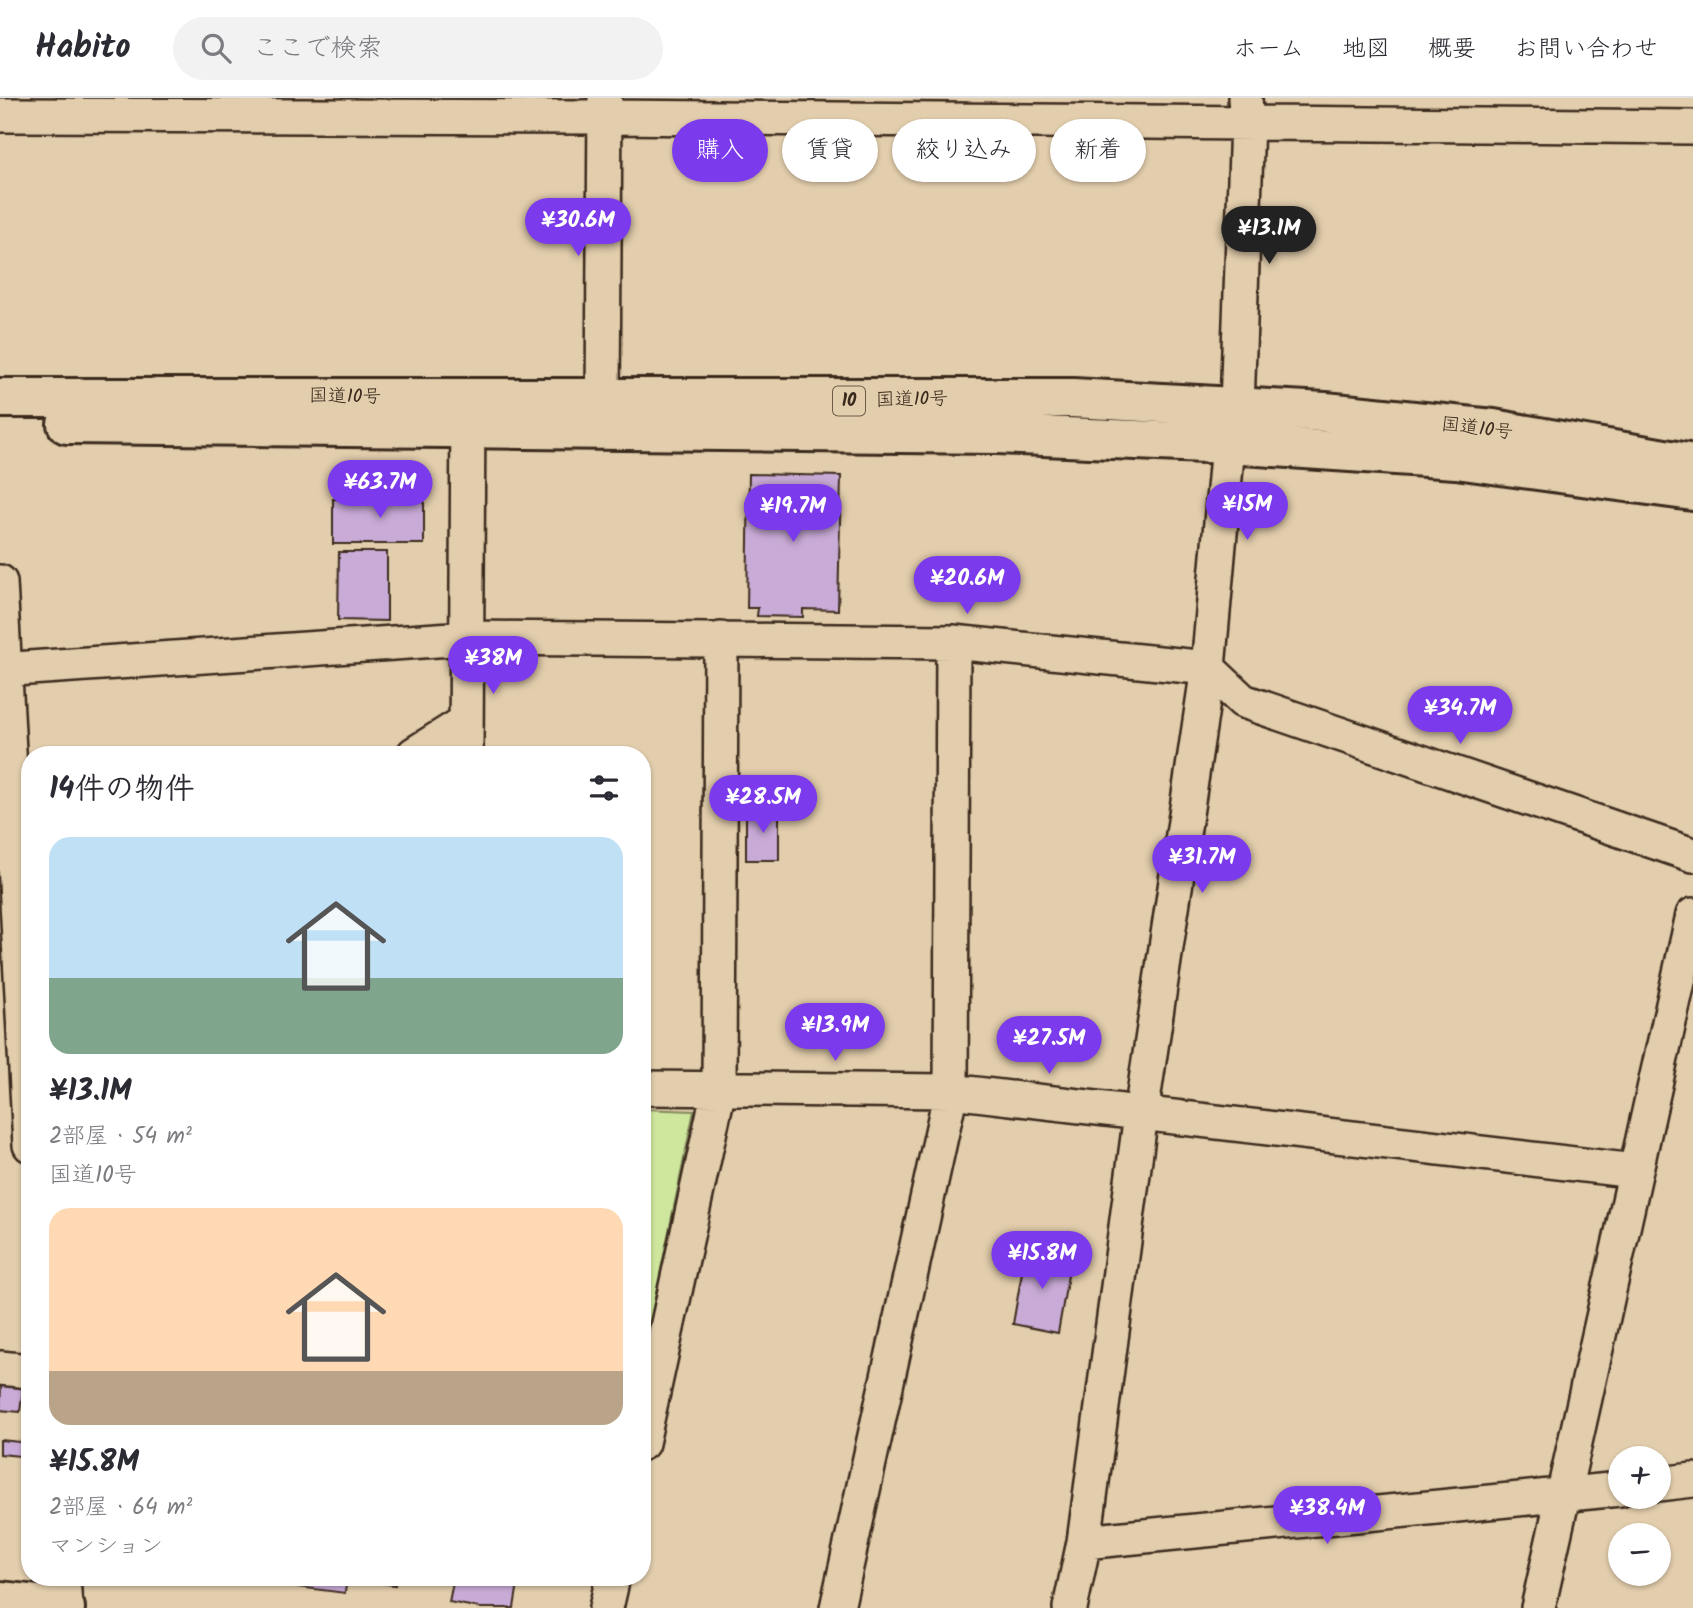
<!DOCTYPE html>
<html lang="ja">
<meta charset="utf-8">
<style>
body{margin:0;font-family:Kalam,"Klee One",sans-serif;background:#f2f2f3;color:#2b2b33;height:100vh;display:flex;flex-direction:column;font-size:26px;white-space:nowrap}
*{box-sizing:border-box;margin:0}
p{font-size:23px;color:#7c7c81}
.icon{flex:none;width:38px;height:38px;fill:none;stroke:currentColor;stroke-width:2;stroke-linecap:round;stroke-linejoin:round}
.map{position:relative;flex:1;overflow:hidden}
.details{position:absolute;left:21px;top:648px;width:630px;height:840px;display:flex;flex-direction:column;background:#fff;border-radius:28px;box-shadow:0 2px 5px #0004}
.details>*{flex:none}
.top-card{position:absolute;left:672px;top:21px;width:665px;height:63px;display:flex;gap:14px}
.tools{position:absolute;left:1608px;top:1348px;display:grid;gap:14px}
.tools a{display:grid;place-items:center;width:63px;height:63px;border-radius:50%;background:#fff;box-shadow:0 2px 5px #0004;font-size:35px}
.price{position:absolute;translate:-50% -60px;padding:0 16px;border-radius:24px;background:#7c3aed;color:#fff;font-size:23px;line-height:46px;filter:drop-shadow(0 2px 4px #0008)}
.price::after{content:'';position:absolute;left:50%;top:42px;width:21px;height:16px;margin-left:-10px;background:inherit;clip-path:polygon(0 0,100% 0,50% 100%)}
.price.selected{background:#222;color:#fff}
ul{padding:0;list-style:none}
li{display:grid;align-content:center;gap:14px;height:371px;padding:0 28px}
li span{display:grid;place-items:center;height:217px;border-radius:21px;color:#555}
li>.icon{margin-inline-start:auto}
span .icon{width:126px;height:126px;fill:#fffc;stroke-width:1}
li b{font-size:30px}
h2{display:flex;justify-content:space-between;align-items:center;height:84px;padding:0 28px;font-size:30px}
.pill{padding:0 24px;border-radius:32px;background:#fff;box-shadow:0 2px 5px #0004;font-size:24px;line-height:63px}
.pill.selected{background:#7c3aed;color:#fff}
header{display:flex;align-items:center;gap:42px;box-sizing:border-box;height:98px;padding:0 35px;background:#fff;border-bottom:2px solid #e1e1e2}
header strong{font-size:33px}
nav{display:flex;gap:38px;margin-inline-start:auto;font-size:24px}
.search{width:490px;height:63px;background:#f2f2f3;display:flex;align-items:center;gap:18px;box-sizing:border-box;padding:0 24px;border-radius:38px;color:#7c7c81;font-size:26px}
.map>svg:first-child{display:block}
.green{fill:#cee79d;stroke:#84885e;stroke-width:2}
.building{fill:#caabd7;stroke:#3b2a1e;stroke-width:2}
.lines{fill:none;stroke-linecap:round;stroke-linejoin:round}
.street-casing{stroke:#3b2a1e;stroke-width:38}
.primary-casing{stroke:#3b2a1e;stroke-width:44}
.highway-casing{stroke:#3b2a1e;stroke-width:44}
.street{stroke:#e2cdac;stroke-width:33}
.primary{stroke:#e2cdac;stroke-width:38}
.highway{stroke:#e2cdac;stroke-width:38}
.labels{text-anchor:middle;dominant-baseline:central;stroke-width:6;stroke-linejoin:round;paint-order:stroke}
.shield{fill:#e2cdac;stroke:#6d5b49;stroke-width:2}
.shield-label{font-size:18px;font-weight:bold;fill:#3b2a1e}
.street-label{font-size:19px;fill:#3b2a1e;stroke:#e2cdac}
</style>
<header>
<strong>Habito</strong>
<div class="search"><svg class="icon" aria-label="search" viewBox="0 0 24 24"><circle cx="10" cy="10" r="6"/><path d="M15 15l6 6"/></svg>ここで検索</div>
<nav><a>ホーム</a><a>地図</a><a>概要</a><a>お問い合わせ</a></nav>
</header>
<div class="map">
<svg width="1693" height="1510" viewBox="0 0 1693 1510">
<rect width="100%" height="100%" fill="#e2cdac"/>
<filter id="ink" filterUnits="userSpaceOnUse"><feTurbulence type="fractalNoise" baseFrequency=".0143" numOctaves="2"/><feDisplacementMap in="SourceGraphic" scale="14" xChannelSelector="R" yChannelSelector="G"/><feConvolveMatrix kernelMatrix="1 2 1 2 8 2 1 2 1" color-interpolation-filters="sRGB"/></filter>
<g filter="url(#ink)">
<path class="green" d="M 642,1011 L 694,1013 L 642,1262 Z"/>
<path class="building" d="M 749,376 L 841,378 L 838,512 L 803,511 L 803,519 L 757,518 L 758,510 L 747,510 Z
M 399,394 L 424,394 L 424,446 L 333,446 L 333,401 L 398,401 Z
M 339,454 L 387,454 L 387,523 L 338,522 Z
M 746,712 L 779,712 L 779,762 L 746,762 Z
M 1026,1151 L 1071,1160 L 1058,1235 L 1013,1226 Z
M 1,1287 L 23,1290 L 20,1314 L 0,1312 Z
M 0,1342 L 30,1345 L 30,1359 L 0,1356 Z
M 283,1479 L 347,1479 L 345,1495 L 282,1487 Z
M 358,1479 L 396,1479 L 395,1487 L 358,1482 Z
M 454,1479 L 519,1479 L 514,1510 L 480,1510 L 449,1504 Z"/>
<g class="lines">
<g class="street-casing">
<path id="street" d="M 0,17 L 606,19 L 1693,29
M 603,302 L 605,0
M 0,484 L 30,1047
M 0,572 L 466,540 L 953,544 L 1208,570 L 1243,603 L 1693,757
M 414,656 L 465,624
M 466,656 L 468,305
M 642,990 L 951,993 L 1635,1073
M 0,1270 L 30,1273
M 642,1345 L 719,991 L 721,541
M 1659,1386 L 1693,1382
M 1084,1444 L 1620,1391
M 63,1479 L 65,1509
M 606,1510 L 613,1479
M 837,1510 L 951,993 L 953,544
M 1070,1510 L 1084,1444 L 1141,1016 L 1208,570 L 1228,346 L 1237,309 L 1247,24 L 1245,0
M 1538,1510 L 1693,817"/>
</g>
<g class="primary-casing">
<path id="primary" d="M 0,1503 L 65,1510"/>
</g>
<g class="highway-casing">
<path id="highway" d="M 0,300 L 1073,300 L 1325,314 L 1493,331 L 1693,366
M 67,326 L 997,336 L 1228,346 L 1456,361 L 1693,393"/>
</g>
<use href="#street" class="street"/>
<use href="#primary" class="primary"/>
<use href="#highway" class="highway"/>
</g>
</g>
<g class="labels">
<rect class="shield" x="833" y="288.5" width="32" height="29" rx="5"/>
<g class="shield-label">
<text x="849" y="303">10</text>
</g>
<g class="street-label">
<text transform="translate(345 299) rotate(1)">国道10号</text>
<text transform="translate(912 302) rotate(-1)">国道10号</text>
<text transform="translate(1477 331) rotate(7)">国道10号</text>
</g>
</g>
</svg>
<div class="tools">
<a>+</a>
<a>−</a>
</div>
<b class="price" style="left:578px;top:160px">¥30.6M</b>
<b class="price selected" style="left:1269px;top:168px">¥13.1M</b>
<b class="price" style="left:380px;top:422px">¥63.7M</b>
<b class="price" style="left:1247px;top:444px">¥15M</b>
<b class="price" style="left:793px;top:446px">¥19.7M</b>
<b class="price" style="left:967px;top:518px">¥20.6M</b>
<b class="price" style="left:493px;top:598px">¥38M</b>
<b class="price" style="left:1460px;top:648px">¥34.7M</b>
<b class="price" style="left:763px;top:737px">¥28.5M</b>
<b class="price" style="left:1202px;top:797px">¥31.7M</b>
<b class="price" style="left:835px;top:965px">¥13.9M</b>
<b class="price" style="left:1049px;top:978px">¥27.5M</b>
<b class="price" style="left:1042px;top:1193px">¥15.8M</b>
<b class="price" style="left:1327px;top:1448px">¥38.4M</b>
<div class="top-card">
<a class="pill selected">購入</a>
<a class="pill">賃貸</a>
<a class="pill">絞り込み</a>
<a class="pill">新着</a>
</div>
<section class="details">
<h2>14件の物件<svg class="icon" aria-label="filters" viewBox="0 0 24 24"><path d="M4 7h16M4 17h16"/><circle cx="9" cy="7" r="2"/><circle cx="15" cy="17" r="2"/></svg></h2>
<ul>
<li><span style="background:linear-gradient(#bfe0f5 65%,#7fa58c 0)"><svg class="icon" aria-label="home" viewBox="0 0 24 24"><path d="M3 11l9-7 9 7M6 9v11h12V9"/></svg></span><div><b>¥13.1M</b><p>2部屋 · 54 m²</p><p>国道10号</p></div></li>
<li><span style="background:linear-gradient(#ffd9b3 75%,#b9a48a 0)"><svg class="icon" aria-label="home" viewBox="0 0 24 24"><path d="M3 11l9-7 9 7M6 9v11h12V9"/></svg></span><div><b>¥15.8M</b><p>2部屋 · 64 m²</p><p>マンション</p></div></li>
</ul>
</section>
</div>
